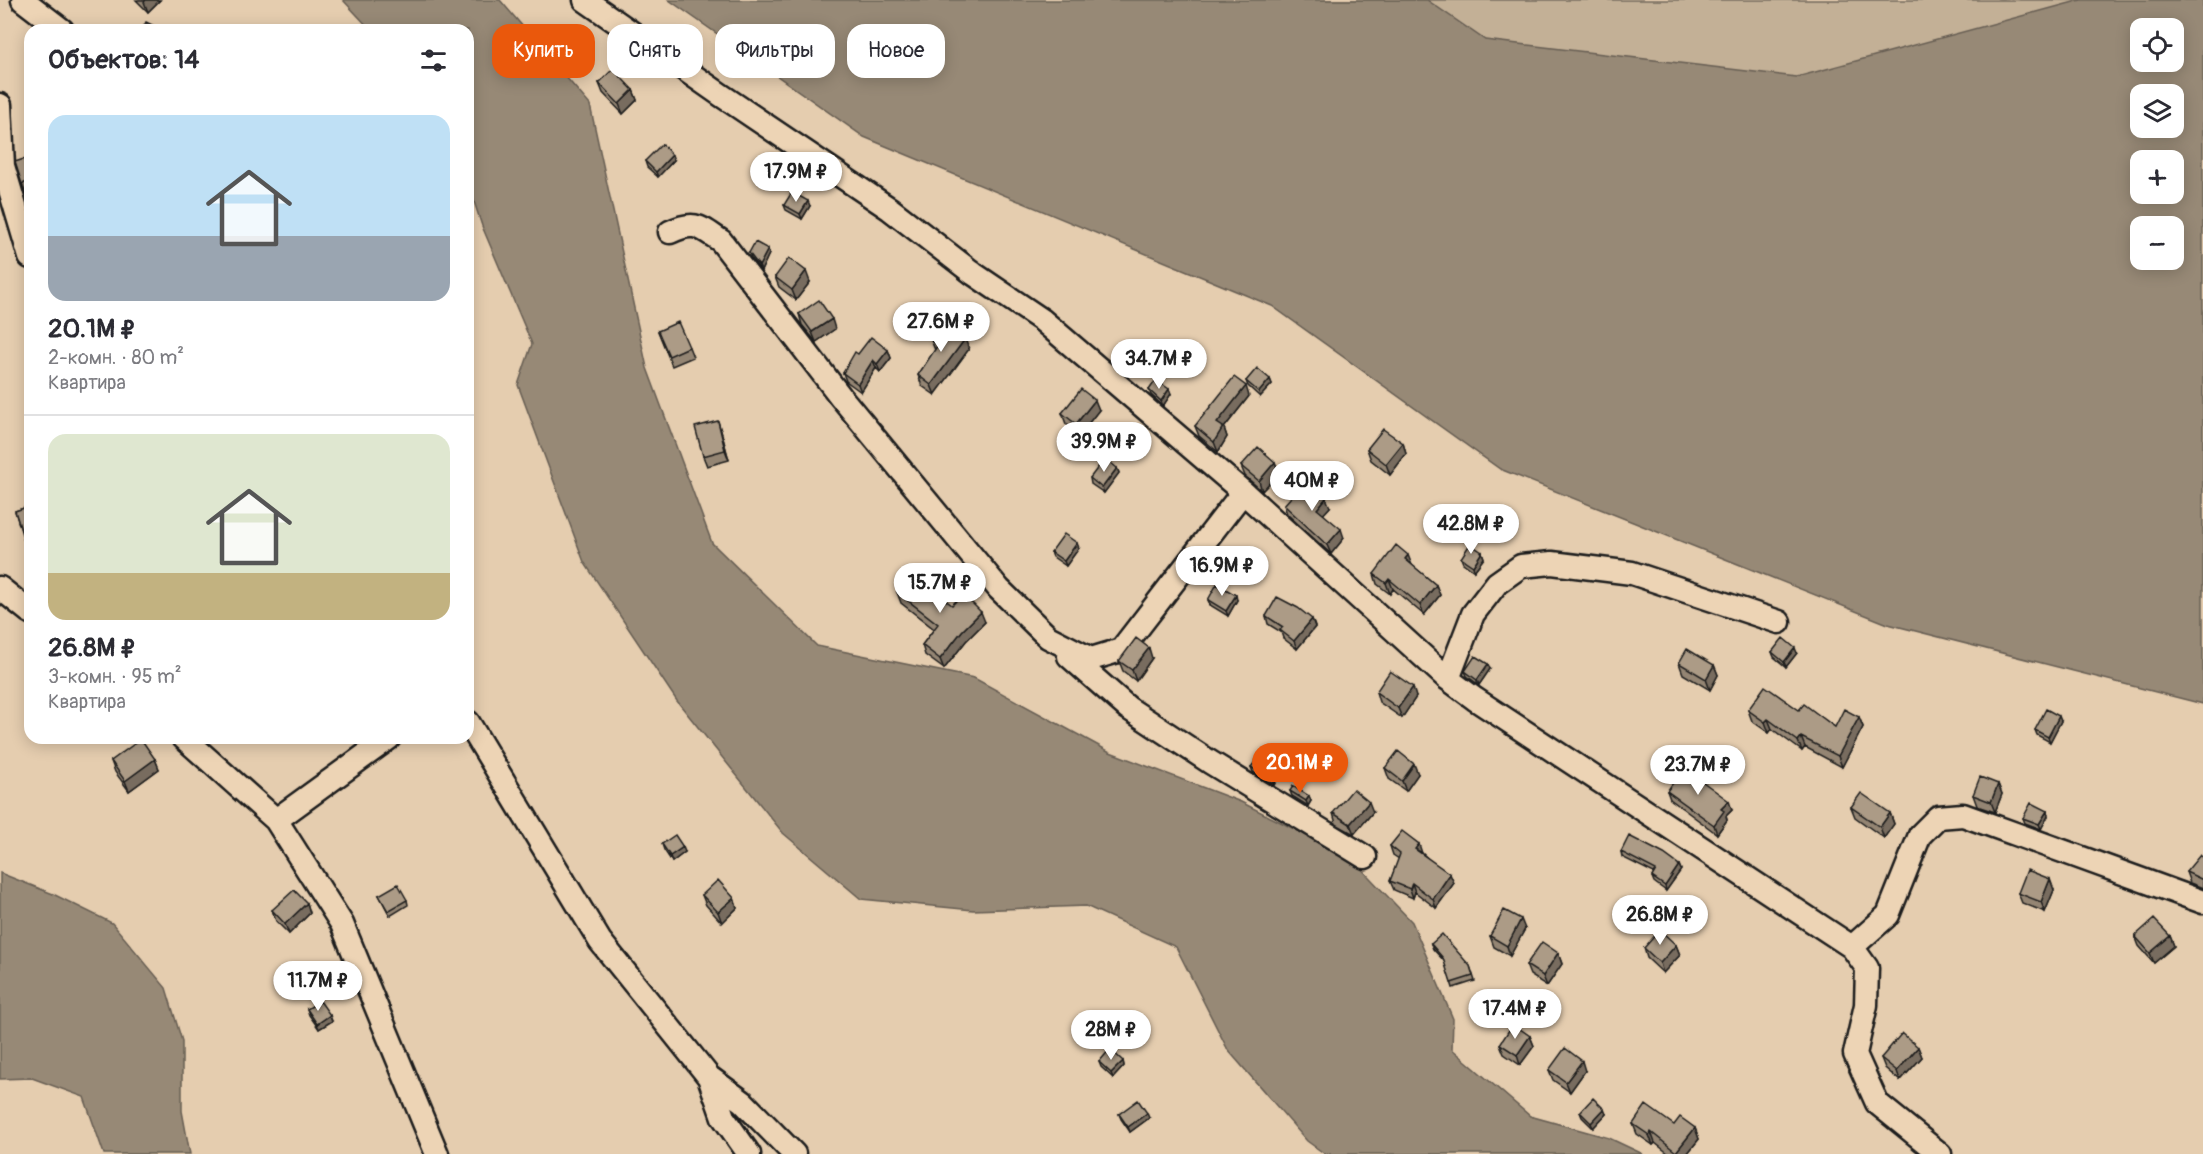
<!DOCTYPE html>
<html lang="ru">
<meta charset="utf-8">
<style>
body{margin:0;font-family:Pangolin,sans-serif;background:#f7f7f7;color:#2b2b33;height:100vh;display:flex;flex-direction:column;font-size:22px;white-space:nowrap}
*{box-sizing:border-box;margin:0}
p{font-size:20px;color:#7c7c81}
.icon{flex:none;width:33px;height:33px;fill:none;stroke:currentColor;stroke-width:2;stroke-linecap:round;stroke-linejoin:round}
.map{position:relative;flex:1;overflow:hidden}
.drawer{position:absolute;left:24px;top:24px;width:450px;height:720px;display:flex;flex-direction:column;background:#fff;border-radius:18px;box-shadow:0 3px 15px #0003}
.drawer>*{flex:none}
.top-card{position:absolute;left:492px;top:24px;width:570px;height:54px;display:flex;gap:12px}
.fabs{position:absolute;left:2130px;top:18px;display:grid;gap:12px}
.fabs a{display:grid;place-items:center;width:54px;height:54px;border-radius:12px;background:#fff;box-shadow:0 3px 15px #0003;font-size:30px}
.price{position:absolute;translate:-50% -51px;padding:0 14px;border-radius:21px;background:#fff;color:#222;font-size:20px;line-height:39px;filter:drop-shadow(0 2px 3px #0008)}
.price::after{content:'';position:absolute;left:50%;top:36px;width:18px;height:14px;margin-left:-9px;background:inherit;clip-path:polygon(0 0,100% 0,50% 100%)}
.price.current{background:#ea580c;color:#fff}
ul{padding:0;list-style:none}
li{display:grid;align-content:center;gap:12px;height:318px;padding:0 24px}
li+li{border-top:2px solid #e1e1e2}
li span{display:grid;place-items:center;height:186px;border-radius:18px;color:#555}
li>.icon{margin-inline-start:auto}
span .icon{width:108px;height:108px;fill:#fffc;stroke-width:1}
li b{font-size:26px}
h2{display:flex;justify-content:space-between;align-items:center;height:72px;padding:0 24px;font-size:26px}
.chip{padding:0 21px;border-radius:18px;background:#fff;box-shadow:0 3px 15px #0003;font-size:21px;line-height:54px}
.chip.current{background:#ea580c;color:#fff}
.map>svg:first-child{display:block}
.green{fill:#c3b096;stroke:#706659;stroke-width:1.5}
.water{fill:#978976;stroke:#665d52;stroke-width:1.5;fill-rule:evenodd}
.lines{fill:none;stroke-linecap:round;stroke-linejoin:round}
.minor-casing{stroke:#1c1c1c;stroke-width:27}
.minor{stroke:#edd4b5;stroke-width:22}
.wall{fill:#948573;stroke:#1c1c1c;stroke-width:1.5}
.shaded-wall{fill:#786c5e;stroke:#1c1c1c;stroke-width:1.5}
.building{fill:#ac9b86;stroke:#1c1c1c;stroke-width:1.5}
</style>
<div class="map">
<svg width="2203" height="1154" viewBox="0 0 2203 1154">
<rect width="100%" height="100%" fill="#e5cdaf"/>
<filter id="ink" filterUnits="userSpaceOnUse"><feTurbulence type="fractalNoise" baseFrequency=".0167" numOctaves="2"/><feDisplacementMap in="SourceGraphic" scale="12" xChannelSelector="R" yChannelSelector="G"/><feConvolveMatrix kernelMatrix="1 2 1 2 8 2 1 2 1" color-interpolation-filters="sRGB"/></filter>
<g filter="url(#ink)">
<path class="green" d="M 1320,0 L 2082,0 L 1714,117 Z"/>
<path class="water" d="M 343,0 L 500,0 L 590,105 L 647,368 L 712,543 L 817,646 L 974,678 L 1110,752 L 1241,802 L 1351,858 L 1412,922 L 1453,1019 L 1452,1049 L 1530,1116 L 1609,1138 L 1643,1154 L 1325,1154 L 1307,1141 L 1228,1050 L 1176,947 L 1086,906 L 973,910 L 861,899 L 783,833 L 677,701 L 584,562 L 518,385 L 532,344 L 482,226 L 468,183 L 468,30 L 371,30 Z
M 669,0 L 1427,0 L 1485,40 L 1797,77 L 2081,0 L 2203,0 L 2203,704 L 1888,624 L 1500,469 L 1272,306 L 864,137 ZM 2140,28 L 2174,28 L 2174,62 L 2140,62 ZM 2140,94 L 2174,94 L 2174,128 L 2140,128 ZM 2174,160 L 2174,194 L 2140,194 L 2140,160 ZM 2140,226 L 2174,226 L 2174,260 L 2140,260 Z
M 0,873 L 53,894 L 112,923 L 166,988 L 182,1041 L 182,1111 L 190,1154 L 104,1154 L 84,1097 L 32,1078 L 0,1079 Z"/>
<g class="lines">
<g class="minor-casing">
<path id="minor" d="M 23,0 L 62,30
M 585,0 L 721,95 L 890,209 L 974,274 L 1042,320 L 1243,492 L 1448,679 L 1475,699 L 1852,947 L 1867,968 L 1866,1005 L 1855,1054 L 1877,1103 L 1940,1154
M 0,105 L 3,166 L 30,257
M 670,232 C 695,220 700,227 721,241 L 841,397 L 999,589 L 1048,637 L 1091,659 L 1121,650 L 1243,492
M 0,588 L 30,612
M 1069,656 L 1128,708 L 1210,762 L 1365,857
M 1448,679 L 1473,614 L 1497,583 L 1521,566 L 1552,563 L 1632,573 L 1779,622
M 468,722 L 600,941 L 709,1077 L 723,1117 L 749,1154
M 184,738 L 276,820 L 342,924 L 437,1154
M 276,820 L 389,738
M 1852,947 L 1888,915 L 1920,835 L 1938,817 L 1963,815 L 2203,902
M 709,1077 L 743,1102 L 794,1154"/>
</g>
<use href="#minor" class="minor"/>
</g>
<path class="wall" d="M 136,0 L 160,0 L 148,12 Z
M 599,83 L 633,90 L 637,100 L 623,114 L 603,93 Z
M 674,160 L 658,177 L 647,167 L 645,161 Z
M 30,174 L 30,193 L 26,194 L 22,184 Z
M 784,205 L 810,206 L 802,219 L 786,210 Z
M 768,249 L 769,254 L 761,271 L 751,258 L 749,253 Z
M 775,277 L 810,282 L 796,300 L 779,287 Z
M 799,314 L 835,329 L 816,342 L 802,325 Z
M 658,331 L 689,347 L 693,357 L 672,366 Z
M 931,340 L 969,349 L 935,395 L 922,386 L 918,375 L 935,350 Z
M 888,350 L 891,358 L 880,372 L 876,368 L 861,392 L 846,381 L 843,373 L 858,354 Z
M 1270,379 L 1272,384 L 1260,397 L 1248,386 L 1246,381 Z
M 1169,389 L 1171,394 L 1163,406 L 1151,395 L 1149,390 Z
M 1249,396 L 1224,428 L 1227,437 L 1218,452 L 1199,436 L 1195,426 Z
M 1099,410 L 1080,434 L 1066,424 L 1062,413 Z
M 721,431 L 729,460 L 707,466 L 703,456 Z
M 1403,443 L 1406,454 L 1390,475 L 1371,460 L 1367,449 Z
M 1275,462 L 1279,473 L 1262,491 L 1245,476 L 1241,466 Z
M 1117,468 L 1119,473 L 1104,493 L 1091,484 L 1090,478 Z
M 1284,505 L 1330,507 L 1323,514 L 1344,538 L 1331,554 L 1287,514 Z
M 30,506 L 30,539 L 24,541 L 15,511 Z
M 1079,548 L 1066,566 L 1053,557 L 1051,552 Z
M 1482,552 L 1484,558 L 1474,571 L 1463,563 L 1461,558 Z
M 1412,565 L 1436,585 L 1440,595 L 1424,615 L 1393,589 L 1390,594 L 1377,584 L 1374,574 Z
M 897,592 L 952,605 L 985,622 L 966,641 L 944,669 L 925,655 L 922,645 L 934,629 L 901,603 Z
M 1208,600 L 1237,600 L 1228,616 L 1210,605 Z
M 1266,616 L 1312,619 L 1315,627 L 1297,649 L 1283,638 L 1281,632 L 1268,624 Z
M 1772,652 L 1797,653 L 1786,667 L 1774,657 Z
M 1152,658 L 1136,681 L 1123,671 L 1119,661 Z
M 1679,663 L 1714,665 L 1718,675 L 1710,690 L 1683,674 Z
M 1490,669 L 1479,685 L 1467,676 L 1465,671 Z
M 1376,692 L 1416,697 L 1402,718 L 1379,702 Z
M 1748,710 L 1799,710 L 1835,727 L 1859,717 L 1863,727 L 1842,767 L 1805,747 L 1802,751 L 1772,729 L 1769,733 L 1752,721 Z
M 2061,721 L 2050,742 L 2037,735 L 2035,730 Z
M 155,759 L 159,769 L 129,791 L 115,772 L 111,761 Z
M 1251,767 L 1278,769 L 1280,774 L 1274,785 L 1253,772 Z
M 1385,768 L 1418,774 L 1406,791 L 1389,779 Z
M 1998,784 L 2002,794 L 1995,812 L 1977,806 L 1973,795 Z
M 1290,791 L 1309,796 L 1311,801 L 1308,806 L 1292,796 Z
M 1667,791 L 1732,810 L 1726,816 L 1727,820 L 1717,834 L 1670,799 Z
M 1851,807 L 1890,813 L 1894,824 L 1884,838 L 1855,817 Z
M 2047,811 L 2048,816 L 2041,829 L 2025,823 L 2023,818 Z
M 1373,812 L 1354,834 L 1336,824 L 1333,813 Z
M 662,844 L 685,852 L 672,862 L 664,850 Z
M 1390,846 L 1422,853 L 1454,883 L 1436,908 L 1415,892 L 1413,898 L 1394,890 L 1390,881 L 1399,859 L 1393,855 Z
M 1621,852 L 1679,865 L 1681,870 L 1666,891 L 1654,882 L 1652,877 L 1654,873 L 1622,857 Z
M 2203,858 L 2203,888 L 2190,883 L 2186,872 Z
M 2054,890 L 2045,912 L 2022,903 L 2018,893 Z
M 379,895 L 407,900 L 408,905 L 390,916 Z
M 702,895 L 734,898 L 737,908 L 722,923 L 706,905 Z
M 307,903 L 310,913 L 289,934 L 276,921 L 272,910 Z
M 1525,929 L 1510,956 L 1494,947 L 1490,936 Z
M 2135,936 L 2170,936 L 2174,946 L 2154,963 L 2139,946 Z
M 1431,944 L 1470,966 L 1475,981 L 1453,988 L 1445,962 L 1433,949 Z
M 1676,945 L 1680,955 L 1663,973 L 1647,958 L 1644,948 Z
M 1558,953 L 1562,964 L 1547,986 L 1530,975 L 1526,965 Z
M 307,1009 L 332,1021 L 319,1029 L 309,1015 Z
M 1530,1036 L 1534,1046 L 1520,1065 L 1504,1054 L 1500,1044 Z
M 1918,1047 L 1922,1057 L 1900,1081 L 1885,1068 L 1881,1058 Z
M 1123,1061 L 1124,1066 L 1113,1078 L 1101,1067 L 1099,1062 Z
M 1549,1070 L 1585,1071 L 1570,1092 L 1553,1080 Z
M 1580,1112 L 1606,1114 L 1593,1128 L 1582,1117 Z
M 1119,1114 L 1149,1118 L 1130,1132 L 1121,1119 Z
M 1633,1124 L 1674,1125 L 1695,1128 L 1699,1139 L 1687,1154 L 1669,1154 L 1655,1143 L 1653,1145 L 1637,1134 Z"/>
<path class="shaded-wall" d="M 146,0 L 160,0 L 148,12 L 144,2 Z
M 633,90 L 637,100 L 623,114 L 619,104 Z
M 672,155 L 674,160 L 658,177 L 656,172 Z
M 808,201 L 810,206 L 802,219 L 800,214 Z
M 768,249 L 769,254 L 761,271 L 759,266 Z
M 806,271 L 810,282 L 796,300 L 792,290 Z
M 832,319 L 835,329 L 816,342 L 812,332 Z
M 965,339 L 969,349 L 935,395 L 931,385 Z
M 888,350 L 891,358 L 880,372 L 877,364 Z
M 873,360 L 876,368 L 861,392 L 858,384 Z
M 1270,379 L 1272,384 L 1260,397 L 1259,392 Z
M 1246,386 L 1249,396 L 1224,428 L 1227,437 L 1218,452 L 1214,442 L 1217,423 Z
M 1169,389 L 1171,394 L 1163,406 L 1161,401 Z
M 1095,400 L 1099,410 L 1080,434 L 1076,424 Z
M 718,421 L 721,431 L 729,460 L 725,450 Z
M 1403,443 L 1406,454 L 1390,475 L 1386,464 Z
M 1275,462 L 1279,473 L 1262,491 L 1259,481 Z
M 1117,468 L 1119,473 L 1104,493 L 1102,488 Z
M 1326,498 L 1330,507 L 1320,518 L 1317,509 Z
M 1341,529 L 1344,538 L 1331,554 L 1327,545 Z
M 1077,543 L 1079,548 L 1066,566 L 1064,561 Z
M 1482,552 L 1484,558 L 1474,571 L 1473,566 Z
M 1408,555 L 1412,565 L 1405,559 Z
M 1389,579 L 1393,589 L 1390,594 L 1386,583 Z
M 1436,585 L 1440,595 L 1424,615 L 1420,605 Z
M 1236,595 L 1237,600 L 1228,616 L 1226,611 Z
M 981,612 L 985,622 L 966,641 L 944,669 L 940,659 L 962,631 Z
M 1312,619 L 1315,627 L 1297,649 L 1294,641 Z
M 1149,648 L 1152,658 L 1136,681 L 1132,670 Z
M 1795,648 L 1797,653 L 1786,667 L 1784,662 Z
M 1488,664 L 1490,669 L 1479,685 L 1477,680 Z
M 1714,665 L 1718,675 L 1710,690 L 1706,679 Z
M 1413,687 L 1416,697 L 1402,718 L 1398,708 Z
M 2059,716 L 2061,721 L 2050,742 L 2048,737 Z
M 1859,717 L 1863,727 L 1842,767 L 1838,756 Z
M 1768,719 L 1772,729 L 1769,733 L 1765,722 Z
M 1801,737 L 1805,747 L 1802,751 L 1798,741 Z
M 155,759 L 159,769 L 129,791 L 125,781 Z
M 1414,764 L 1418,774 L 1406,791 L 1402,781 Z
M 1278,769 L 1280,774 L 1274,785 L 1272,780 Z
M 1998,784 L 2002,794 L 1995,812 L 1991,802 Z
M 1309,796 L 1311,801 L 1308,806 L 1306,801 Z
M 1729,801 L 1732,810 L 1726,816 L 1727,820 L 1717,834 L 1714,825 L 1721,809 Z
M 1369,802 L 1373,812 L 1354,834 L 1350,824 Z
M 2047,811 L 2048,816 L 2041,829 L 2039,824 Z
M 1890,813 L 1894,824 L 1884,838 L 1880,827 Z
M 1419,844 L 1422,853 L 1415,849 Z
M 683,847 L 685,852 L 672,862 L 670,856 Z
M 1679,865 L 1681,870 L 1666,891 L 1665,886 Z
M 1450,874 L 1454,883 L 1436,908 L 1433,899 Z
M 2050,879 L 2054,890 L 2045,912 L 2041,902 Z
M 1412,883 L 1415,892 L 1413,898 L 1410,889 Z
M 734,898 L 737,908 L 722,923 L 718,912 Z
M 307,903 L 310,913 L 289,934 L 285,924 Z
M 1521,919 L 1525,929 L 1510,956 L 1507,946 Z
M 2170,936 L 2174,946 L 2154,963 L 2150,953 Z
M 1676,945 L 1680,955 L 1663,973 L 1660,963 Z
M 1558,953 L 1562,964 L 1547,986 L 1543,976 Z
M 330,1015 L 332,1021 L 319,1029 L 317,1024 Z
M 1530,1036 L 1534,1046 L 1520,1065 L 1517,1055 Z
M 1918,1047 L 1922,1057 L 1900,1081 L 1897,1071 Z
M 1123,1061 L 1124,1066 L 1113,1078 L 1111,1073 Z
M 1582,1061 L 1585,1071 L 1570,1092 L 1566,1082 Z
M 1604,1109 L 1606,1114 L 1593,1128 L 1591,1123 Z
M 1147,1113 L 1149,1118 L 1130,1132 L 1128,1127 Z
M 1695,1128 L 1699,1139 L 1687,1154 L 1677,1154 L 1676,1152 Z
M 1651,1132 L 1655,1143 L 1653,1145 L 1649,1135 Z"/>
<path class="building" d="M 146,22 L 162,30 L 142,30 Z
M 613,69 L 633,90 L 619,104 L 599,83 Z
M 662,144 L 672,155 L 656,172 L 645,161 Z
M 24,159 L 30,174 L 30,181 L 22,184 L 15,162 Z
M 792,192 L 808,201 L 800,214 L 784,205 Z
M 755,242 L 768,249 L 759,266 L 749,253 Z
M 789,258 L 806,271 L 792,290 L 775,277 Z
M 819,300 L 832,319 L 812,332 L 799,314 Z
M 678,322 L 689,347 L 669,356 L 658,331 Z
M 943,323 L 965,339 L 931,385 L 918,375 L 938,345 L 931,340 Z
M 871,337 L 888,350 L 877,364 L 873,360 L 858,384 L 843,373 L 855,352 L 858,354 Z
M 1257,368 L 1270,379 L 1259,392 L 1246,381 Z
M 1234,377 L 1246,386 L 1217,423 L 1223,427 L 1214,442 L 1195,426 Z
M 1156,380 L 1169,389 L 1161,401 L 1149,390 Z
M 1081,389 L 1095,400 L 1076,424 L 1062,413 Z
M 718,421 L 725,450 L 703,456 L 695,427 Z
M 1383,429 L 1403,443 L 1386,464 L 1367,449 Z
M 1258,447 L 1275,462 L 1259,481 L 1241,466 Z
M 1105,458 L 1117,468 L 1102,488 L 1090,478 Z
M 1306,480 L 1326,498 L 1317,509 L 1341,529 L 1327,545 L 1284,505 Z
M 30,506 L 30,527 L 21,530 L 15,511 Z
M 1064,534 L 1077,543 L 1064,561 L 1051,552 Z
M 1470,544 L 1482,552 L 1473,566 L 1461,558 Z
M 1396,545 L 1408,555 L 1405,559 L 1436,585 L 1420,605 L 1389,579 L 1386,583 L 1374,574 Z
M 911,574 L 952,605 L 963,594 L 981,612 L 962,631 L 940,659 L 922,645 L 938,624 L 897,592 Z
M 1217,584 L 1236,595 L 1226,611 L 1208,600 Z
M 1277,597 L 1298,608 L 1312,619 L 1294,641 L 1280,630 L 1283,627 L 1266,616 Z
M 1136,638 L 1149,648 L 1132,670 L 1119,661 Z
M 1783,638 L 1795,648 L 1784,662 L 1772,652 Z
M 1687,649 L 1714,665 L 1706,679 L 1679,663 Z
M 1475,656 L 1488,664 L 1477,680 L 1465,671 Z
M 1390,671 L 1413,687 L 1398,708 L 1376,692 Z
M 1765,686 L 1799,710 L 1804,704 L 1835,727 L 1844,709 L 1859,717 L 1838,756 L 1801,737 L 1798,741 L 1768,719 L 1765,722 L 1748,710 Z
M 2046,709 L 2059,716 L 2048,737 L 2035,730 Z
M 141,739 L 155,759 L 125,781 L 111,761 Z
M 1398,751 L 1414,764 L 1402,781 L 1385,768 Z
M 1258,758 L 1278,769 L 1272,780 L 1251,767 Z
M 1684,768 L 1729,801 L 1721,809 L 1724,811 L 1714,825 L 1667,791 Z
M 1980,777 L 1998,784 L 1991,802 L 1973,795 Z
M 1293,786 L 1309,796 L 1306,801 L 1290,791 Z
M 1353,789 L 1369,802 L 1350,824 L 1333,813 Z
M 1861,793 L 1890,813 L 1880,827 L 1851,807 Z
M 2031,803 L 2047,811 L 2039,824 L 2023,818 Z
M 1402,831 L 1419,844 L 1415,849 L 1450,874 L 1433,899 L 1412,883 L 1410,889 L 1390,881 L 1400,854 L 1390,846 Z
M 675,835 L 683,847 L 670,856 L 662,844 Z
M 1629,836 L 1664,854 L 1679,865 L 1665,886 L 1652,877 L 1656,870 L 1621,852 Z
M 2200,855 L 2203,858 L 2203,880 L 2186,872 Z
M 2027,870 L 2050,879 L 2041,902 L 2018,893 Z
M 718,880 L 734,898 L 718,912 L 702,895 Z
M 398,884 L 407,900 L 388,911 L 379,895 Z
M 294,890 L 307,903 L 285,924 L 272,910 Z
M 1504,910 L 1521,919 L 1507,946 L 1490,936 Z
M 2154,919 L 2170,936 L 2150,953 L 2135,936 Z
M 1660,930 L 1676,945 L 1660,963 L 1644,948 Z
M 1442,934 L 1470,966 L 1473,976 L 1451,983 L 1443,958 L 1431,944 Z
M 1542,942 L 1558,953 L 1543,976 L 1526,965 Z
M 320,1001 L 330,1015 L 317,1024 L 307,1009 Z
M 1513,1024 L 1530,1036 L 1517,1055 L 1500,1044 Z
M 1902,1033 L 1918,1047 L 1897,1071 L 1881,1058 Z
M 1565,1048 L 1582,1061 L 1566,1082 L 1549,1070 Z
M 1110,1049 L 1123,1061 L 1111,1073 L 1099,1062 Z
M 1593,1098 L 1604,1109 L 1591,1123 L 1580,1112 Z
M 1138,1100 L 1147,1113 L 1128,1127 L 1119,1114 Z
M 1646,1105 L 1674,1125 L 1680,1117 L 1695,1128 L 1676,1152 L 1651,1132 L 1649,1135 L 1633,1124 Z"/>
</g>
</svg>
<div class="fabs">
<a><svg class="icon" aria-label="locate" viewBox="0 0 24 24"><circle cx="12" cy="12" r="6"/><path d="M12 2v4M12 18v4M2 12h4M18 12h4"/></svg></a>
<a><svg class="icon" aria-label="layers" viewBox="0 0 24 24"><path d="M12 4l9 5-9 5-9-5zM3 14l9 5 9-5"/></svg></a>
<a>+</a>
<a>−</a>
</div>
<b class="price" style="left:796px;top:203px">17.9M ₽</b>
<b class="price" style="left:941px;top:353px">27.6M ₽</b>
<b class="price" style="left:1159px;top:390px">34.7M ₽</b>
<b class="price" style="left:1104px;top:473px">39.9M ₽</b>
<b class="price" style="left:1312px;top:512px">40M ₽</b>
<b class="price" style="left:1471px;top:555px">42.8M ₽</b>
<b class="price" style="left:1222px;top:597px">16.9M ₽</b>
<b class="price" style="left:940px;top:614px">15.7M ₽</b>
<b class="price current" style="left:1300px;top:794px">20.1M ₽</b>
<b class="price" style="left:1698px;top:796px">23.7M ₽</b>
<b class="price" style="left:1660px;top:946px">26.8M ₽</b>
<b class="price" style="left:318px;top:1012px">11.7M ₽</b>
<b class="price" style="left:1515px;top:1040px">17.4M ₽</b>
<b class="price" style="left:1111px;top:1061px">28M ₽</b>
<div class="top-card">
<a class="chip current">Купить</a>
<a class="chip">Снять</a>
<a class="chip">Фильтры</a>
<a class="chip">Новое</a>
</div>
<section class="drawer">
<h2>Объектов: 14<svg class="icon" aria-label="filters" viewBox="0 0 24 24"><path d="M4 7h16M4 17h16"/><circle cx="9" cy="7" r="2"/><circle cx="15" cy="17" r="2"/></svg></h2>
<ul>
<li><span style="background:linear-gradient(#bfe0f5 65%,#9aa5b1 0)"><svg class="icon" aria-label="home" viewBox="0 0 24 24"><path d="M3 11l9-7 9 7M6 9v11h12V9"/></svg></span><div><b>20.1M ₽</b><p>2-комн. · 80 m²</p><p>Квартира</p></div></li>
<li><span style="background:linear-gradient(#dfe7d0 75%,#c2b280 0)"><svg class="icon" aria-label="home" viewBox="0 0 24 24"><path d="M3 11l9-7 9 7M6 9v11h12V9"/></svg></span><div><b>26.8M ₽</b><p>3-комн. · 95 m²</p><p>Квартира</p></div></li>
</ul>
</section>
</div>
